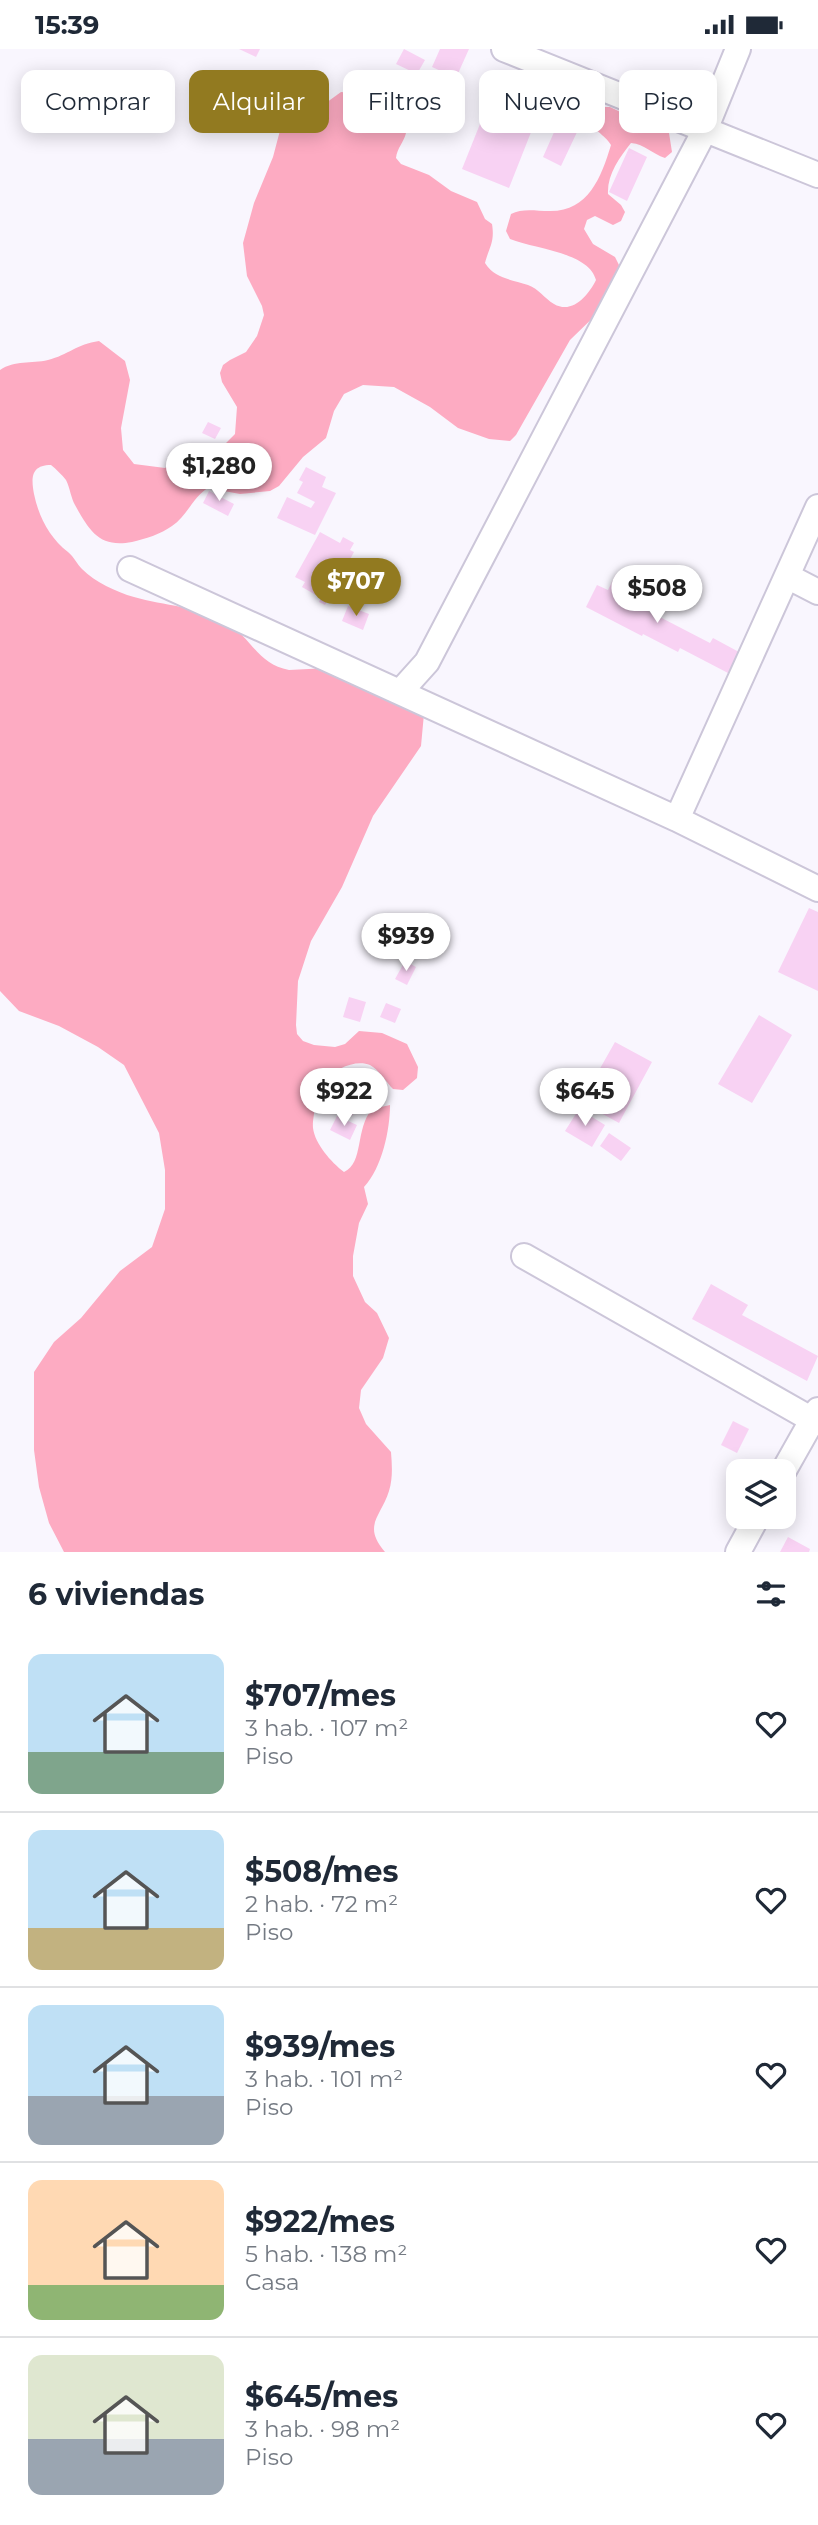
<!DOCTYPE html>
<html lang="es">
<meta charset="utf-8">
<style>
body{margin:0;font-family:Montserrat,sans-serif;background:#f6f6f7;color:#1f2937;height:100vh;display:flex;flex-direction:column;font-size:26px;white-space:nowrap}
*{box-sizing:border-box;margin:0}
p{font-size:23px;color:#747a83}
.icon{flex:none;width:38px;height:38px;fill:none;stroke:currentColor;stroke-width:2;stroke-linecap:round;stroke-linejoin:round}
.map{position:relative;height:1503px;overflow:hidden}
.details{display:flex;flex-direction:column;background:#fff;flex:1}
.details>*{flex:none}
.banner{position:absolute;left:21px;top:21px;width:777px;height:63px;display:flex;gap:14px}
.fabs{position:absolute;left:726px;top:1410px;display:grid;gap:14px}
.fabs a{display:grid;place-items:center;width:70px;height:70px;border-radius:14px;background:#fff;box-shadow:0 4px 18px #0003;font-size:35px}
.price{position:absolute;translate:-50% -60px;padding:0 16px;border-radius:24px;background:#fff;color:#222;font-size:23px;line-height:46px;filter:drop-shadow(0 2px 4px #0008)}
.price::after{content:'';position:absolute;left:50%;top:42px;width:21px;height:16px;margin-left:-10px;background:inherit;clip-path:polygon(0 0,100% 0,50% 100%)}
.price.on{background:#927a20;color:#fff}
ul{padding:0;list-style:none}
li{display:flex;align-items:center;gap:21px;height:175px;padding:0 28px}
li+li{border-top:2px solid #e0e1e3}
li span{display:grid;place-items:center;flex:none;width:196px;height:140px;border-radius:14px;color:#555}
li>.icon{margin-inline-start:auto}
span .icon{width:84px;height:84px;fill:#fffc;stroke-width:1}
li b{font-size:30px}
h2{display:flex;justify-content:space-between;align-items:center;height:84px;padding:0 28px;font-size:30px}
.chip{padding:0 24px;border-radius:14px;background:#fff;box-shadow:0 4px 18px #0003;font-size:24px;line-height:63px}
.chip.on{background:#927a20;color:#fff}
.status{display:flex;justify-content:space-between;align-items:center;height:49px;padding:0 35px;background:#fff;direction:ltr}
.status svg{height:19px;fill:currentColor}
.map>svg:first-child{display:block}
.forest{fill:#fdabc2}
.building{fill:#f8d2f3}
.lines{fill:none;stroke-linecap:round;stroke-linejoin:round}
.minor-casing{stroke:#ccc6d9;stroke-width:28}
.minor{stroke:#fff;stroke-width:24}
</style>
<div class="status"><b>15:39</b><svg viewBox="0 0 49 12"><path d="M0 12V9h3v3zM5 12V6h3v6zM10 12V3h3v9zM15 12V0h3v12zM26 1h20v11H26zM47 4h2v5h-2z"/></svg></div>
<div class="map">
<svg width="818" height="1503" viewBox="0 0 818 1503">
<rect width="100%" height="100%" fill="#f9f6fe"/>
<path class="forest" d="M 341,43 C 370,45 418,41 406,84 C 404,93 397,99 396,109 L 401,115 L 429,126 L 451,142 L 477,153 L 485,170 L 492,175 C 495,194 489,198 485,214 C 495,230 511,230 528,236 C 539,240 544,249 554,255 C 573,266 589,245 596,231 C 589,203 534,200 510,190 L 506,182 L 511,165 C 522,159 536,162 549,162 C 588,163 601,129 611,96 C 602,81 582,80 599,58 L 610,58 L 637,71 L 663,77 L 669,84 L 672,103 L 665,109 C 652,105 645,95 631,94 C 619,109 607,126 608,145 L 621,156 L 625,163 L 621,172 L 613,176 L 595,167 L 587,171 L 584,180 L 593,195 L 615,208 L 619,216 L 616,234 L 604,258 L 570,291 L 516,386 L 510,392 L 489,390 L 458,379 L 430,358 L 394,338 L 363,336 L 344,345 L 334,362 L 326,389 L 303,408 L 279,437 L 270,442 L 240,445 L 208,439 C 193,448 187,467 172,477 C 161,485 145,490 132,493 C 100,499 90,483 75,456 C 71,449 70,439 66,431 C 62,426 56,420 51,416 C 31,416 31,429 34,445 C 39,469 50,489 68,503 C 74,508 77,515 82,520 C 95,533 116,543 134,548 C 164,557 199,557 227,574 C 251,588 258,616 289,621 L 368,617 L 425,654 L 421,697 L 373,767 L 342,838 L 311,892 L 298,932 L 296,976 L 297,985 L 303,992 L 314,996 L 335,998 L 345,995 L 359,982 L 382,984 L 407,995 L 418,1018 L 417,1029 L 403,1041 L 393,1040 C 387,1034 378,1020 370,1016 C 356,1010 334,1020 325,1031 C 319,1037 312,1069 313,1079 C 315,1095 331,1113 344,1123 C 364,1114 355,1080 372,1060 L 390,1056 C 390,1081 382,1119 364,1138 L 368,1155 L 359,1174 L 353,1207 L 353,1227 L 365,1253 L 377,1264 L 389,1289 L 383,1309 L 361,1341 L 359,1359 L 366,1375 L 391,1403 C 392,1416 393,1429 389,1442 C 381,1468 362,1476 385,1503 L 64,1503 L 49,1474 L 39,1438 L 34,1401 L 34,1323 L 54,1293 L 81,1269 L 120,1222 L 152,1198 L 165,1160 L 165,1121 L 159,1084 L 124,1016 L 98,998 L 59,977 L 19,962 L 0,942 L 0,321 C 15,311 31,315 48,311 C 68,306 77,295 99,292 L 125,312 L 130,331 L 121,379 L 123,401 L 134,415 L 165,419 L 196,400 L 223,397 L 235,385 L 237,358 L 222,333 L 220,324 L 223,316 L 230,311 L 246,303 L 257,287 L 264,266 L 262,257 L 247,227 L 243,194 L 254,154 L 273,108 L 282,74 L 296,63 L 319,59 Z"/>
<path class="building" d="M 239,0 L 260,0 L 256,8 Z
M 404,0 L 425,11 L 417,25 L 396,15 Z
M 440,0 L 469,0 L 456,29 L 432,18 Z
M 492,45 L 539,63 L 509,139 L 462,120 Z
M 559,72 L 578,81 L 561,117 L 543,108 Z
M 629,99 L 647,108 L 627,152 L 609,143 Z
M 208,373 L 221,379 L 215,390 L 202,384 Z
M 306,418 L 326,428 L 322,438 L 336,444 L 315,486 L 277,469 L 287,448 L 311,459 L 315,453 L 297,444 L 303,433 L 299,431 Z
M 209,442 L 234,455 L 228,467 L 203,454 Z
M 320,483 L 340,494 L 343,488 L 354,494 L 350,501 L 354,503 L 325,556 L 319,553 L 321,549 L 302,538 L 305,533 L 295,528 Z
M 616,525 L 633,534 L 625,550 L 710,594 L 713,589 L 739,603 L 728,624 L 680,599 L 678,603 L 643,585 L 642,587 L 586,558 L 597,536 L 608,541 Z
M 348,557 L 369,565 L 363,581 L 342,572 Z
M 809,859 L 818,863 L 818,942 L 778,923 Z
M 389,874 L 401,880 L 392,899 L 380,892 Z
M 405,912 L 416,918 L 407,936 L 395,930 Z
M 349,948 L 366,953 L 360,973 L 343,968 Z
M 386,954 L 401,960 L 395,974 L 380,968 Z
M 759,966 L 792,986 L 752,1054 L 718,1035 Z
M 615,993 L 652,1013 L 619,1074 L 581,1053 Z
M 366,1028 L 373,1032 L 365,1045 L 368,1047 L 361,1058 L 358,1056 L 352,1067 L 336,1057 L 342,1046 L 349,1050 Z
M 579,1060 L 605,1076 L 592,1098 L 565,1082 Z
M 337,1067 L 357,1076 L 350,1091 L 330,1081 Z
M 609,1084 L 631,1099 L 621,1112 L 600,1097 Z
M 711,1235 L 748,1256 L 742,1266 L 818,1307 L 807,1332 L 692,1270 Z
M 733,1372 L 749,1380 L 737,1404 L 721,1396 Z
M 788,1488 L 810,1500 L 809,1503 L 780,1503 Z"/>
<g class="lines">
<g class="minor-casing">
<path id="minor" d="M 504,0 L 818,126
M 130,520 L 677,770 L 818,840
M 787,527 L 818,543
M 400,643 L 427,613 L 705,81 L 738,0
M 677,770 L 818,458
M 524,1207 L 818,1374
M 783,1423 L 818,1361
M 738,1503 L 757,1468"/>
</g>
<use href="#minor" class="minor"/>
</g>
</svg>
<div class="fabs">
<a><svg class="icon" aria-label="layers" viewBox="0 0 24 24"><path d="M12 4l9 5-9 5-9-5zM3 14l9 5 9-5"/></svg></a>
</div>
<b class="price" style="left:219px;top:454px">$1,280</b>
<b class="price on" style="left:356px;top:569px">$707</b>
<b class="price" style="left:657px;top:576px">$508</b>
<b class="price" style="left:406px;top:924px">$939</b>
<b class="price" style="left:344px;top:1079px">$922</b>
<b class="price" style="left:585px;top:1079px">$645</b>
<div class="banner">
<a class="chip">Comprar</a>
<a class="chip on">Alquilar</a>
<a class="chip">Filtros</a>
<a class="chip">Nuevo</a>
<a class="chip">Piso</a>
</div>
</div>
<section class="details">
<h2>6 viviendas<svg class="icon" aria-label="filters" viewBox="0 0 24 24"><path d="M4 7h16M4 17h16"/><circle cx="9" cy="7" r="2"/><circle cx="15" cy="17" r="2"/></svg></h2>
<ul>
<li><span style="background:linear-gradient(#bfe0f5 70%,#7fa58c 0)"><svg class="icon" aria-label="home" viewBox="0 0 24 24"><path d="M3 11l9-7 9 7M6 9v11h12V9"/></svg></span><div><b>$707/mes</b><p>3 hab. · 107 m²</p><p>Piso</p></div><svg class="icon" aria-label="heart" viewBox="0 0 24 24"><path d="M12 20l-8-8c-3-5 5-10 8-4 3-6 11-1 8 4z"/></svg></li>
<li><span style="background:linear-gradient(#bfe0f5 70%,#c2b280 0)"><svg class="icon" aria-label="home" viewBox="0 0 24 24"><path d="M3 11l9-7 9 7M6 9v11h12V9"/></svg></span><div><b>$508/mes</b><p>2 hab. · 72 m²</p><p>Piso</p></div><svg class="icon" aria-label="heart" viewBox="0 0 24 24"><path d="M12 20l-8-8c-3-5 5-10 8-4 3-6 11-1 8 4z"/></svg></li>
<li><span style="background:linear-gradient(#bfe0f5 65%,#9aa5b1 0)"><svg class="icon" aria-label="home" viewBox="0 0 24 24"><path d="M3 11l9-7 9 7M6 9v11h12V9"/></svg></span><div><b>$939/mes</b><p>3 hab. · 101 m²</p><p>Piso</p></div><svg class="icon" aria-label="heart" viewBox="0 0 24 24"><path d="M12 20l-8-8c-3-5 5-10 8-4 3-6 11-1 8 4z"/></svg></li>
<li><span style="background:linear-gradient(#ffd9b3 75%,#8fb573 0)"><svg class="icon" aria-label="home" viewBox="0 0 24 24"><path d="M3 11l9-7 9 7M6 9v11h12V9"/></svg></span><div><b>$922/mes</b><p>5 hab. · 138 m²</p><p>Casa</p></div><svg class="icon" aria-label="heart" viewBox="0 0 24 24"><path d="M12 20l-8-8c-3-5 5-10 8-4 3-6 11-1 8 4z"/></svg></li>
<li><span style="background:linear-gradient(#dfe7d0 60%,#9aa5b1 0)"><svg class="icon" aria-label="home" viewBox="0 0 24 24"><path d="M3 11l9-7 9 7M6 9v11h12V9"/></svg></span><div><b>$645/mes</b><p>3 hab. · 98 m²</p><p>Piso</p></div><svg class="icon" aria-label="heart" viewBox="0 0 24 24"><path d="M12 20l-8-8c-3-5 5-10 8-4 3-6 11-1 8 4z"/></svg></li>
</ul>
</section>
